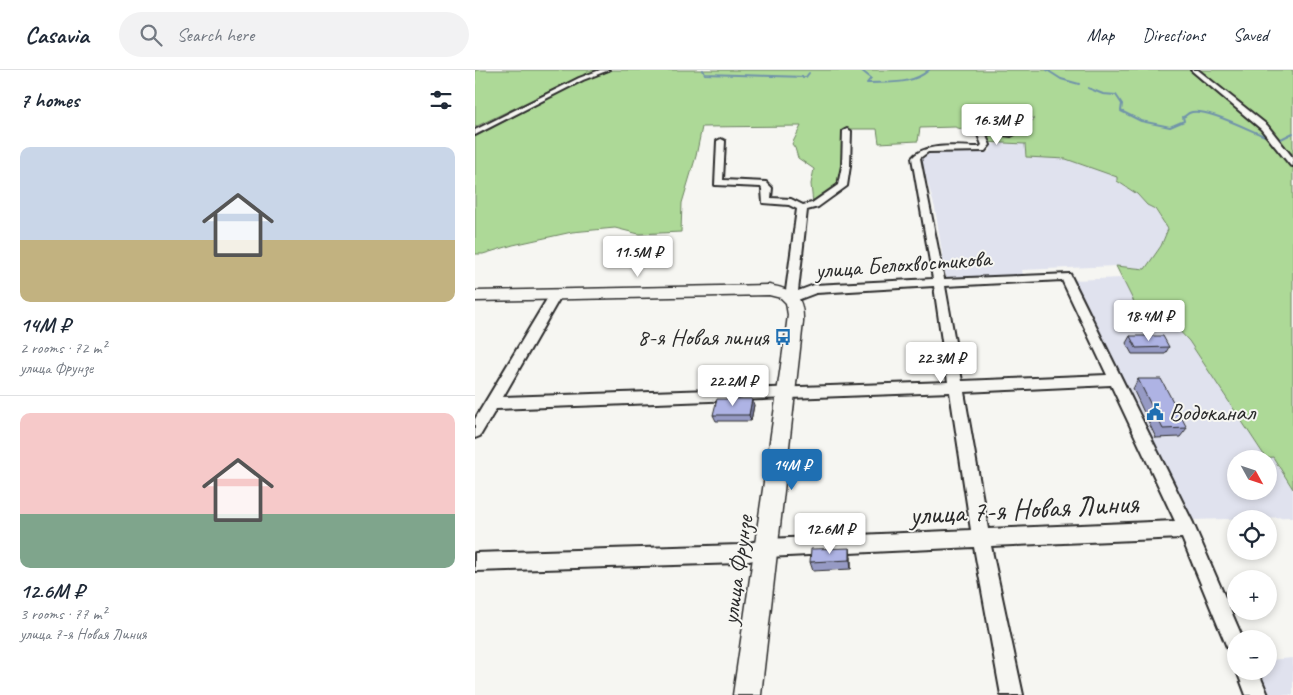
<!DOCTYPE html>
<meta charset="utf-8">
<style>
body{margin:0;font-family:Caveat,sans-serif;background:#f2f2f3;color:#1f2937;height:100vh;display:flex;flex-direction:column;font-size:19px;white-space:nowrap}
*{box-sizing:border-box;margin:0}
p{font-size:16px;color:#747a83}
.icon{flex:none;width:28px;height:28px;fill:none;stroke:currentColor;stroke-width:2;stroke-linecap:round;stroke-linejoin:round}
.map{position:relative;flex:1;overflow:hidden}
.drawer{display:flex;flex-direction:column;background:#fff;width:475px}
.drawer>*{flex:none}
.needle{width:32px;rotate:130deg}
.tools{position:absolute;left:752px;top:380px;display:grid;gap:10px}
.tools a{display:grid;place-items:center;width:50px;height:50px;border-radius:50%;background:#fff;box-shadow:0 2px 8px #0003;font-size:25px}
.price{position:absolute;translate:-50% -42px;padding:0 11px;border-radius:5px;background:#fff;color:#222;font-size:16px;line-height:32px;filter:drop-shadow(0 1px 2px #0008)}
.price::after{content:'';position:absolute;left:50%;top:30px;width:15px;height:11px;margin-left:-8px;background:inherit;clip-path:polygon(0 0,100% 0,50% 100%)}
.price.active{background:#1f6fb2;color:#fff}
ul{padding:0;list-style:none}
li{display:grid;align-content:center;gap:10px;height:265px;padding:0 20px}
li+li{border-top:1px solid #e0e1e3}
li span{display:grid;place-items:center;height:155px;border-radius:10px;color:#555}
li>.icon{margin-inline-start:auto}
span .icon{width:90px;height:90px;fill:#fffc;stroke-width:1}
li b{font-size:21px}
h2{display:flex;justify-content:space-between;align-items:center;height:60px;padding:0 20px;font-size:21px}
header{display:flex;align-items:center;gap:30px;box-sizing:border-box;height:70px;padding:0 25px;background:#fff;border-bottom:1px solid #e0e1e3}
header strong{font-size:24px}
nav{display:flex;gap:28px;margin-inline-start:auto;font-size:18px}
.search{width:350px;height:45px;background:#f2f2f3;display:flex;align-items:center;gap:12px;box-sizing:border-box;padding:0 18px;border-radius:28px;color:#747a83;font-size:19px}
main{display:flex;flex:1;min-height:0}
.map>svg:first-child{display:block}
.built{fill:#e0e2ee;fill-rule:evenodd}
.green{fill:#add997;stroke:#6c8261;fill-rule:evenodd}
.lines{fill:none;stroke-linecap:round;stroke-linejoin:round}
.stream{stroke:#7093aa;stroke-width:2}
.minor-casing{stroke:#2b2b2b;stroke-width:4}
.major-casing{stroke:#2b2b2b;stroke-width:3}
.minor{fill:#f6f6f2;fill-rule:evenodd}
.major{fill:#f6f6f2;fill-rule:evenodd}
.wall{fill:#969ac4;stroke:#2b2b2b}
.shaded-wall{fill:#7a7da0;stroke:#2b2b2b}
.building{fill:#aeb3e4;stroke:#2b2b2b}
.labels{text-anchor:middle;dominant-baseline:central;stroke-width:4;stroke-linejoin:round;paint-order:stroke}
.street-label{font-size:24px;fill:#2b2b2b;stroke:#f6f6f2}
.poi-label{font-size:24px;fill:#2b2b2b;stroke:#f6f6f2;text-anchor:end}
.near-street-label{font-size:29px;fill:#2b2b2b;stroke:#f6f6f2}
</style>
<header>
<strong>Casavia</strong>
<div class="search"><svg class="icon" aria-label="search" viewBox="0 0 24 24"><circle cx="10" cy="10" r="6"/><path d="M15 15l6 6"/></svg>Search here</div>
<nav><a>Map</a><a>Directions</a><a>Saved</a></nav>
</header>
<main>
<section class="drawer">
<h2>7 homes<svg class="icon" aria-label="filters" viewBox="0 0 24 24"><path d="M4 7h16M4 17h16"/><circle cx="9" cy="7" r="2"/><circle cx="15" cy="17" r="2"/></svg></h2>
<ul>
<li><span style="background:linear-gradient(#c9d6e8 60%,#c2b280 0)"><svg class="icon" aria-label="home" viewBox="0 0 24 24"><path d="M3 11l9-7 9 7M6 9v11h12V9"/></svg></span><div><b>14M ₽</b><p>2 rooms · 72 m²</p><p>улица Фрунзе</p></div></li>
<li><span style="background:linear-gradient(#f6c9c9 65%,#7fa58c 0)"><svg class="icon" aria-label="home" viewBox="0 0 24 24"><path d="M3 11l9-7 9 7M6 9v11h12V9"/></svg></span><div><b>12.6M ₽</b><p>3 rooms · 77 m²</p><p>улица 7-я Новая Линия</p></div></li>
</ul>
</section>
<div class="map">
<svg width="818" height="625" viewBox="0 0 818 625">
<rect width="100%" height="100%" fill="#f6f6f2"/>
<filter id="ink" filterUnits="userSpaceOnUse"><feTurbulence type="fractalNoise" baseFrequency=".02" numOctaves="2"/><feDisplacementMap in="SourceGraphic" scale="10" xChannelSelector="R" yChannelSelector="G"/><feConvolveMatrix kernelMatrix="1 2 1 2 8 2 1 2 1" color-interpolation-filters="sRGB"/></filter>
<g filter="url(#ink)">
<path class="built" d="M 528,73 L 550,74 L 550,86 L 591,89 L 642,107 L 642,111 L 662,124 L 672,135 L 679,139 L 693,159 L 686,176 L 670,199 L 641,196 L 547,200 L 548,205 L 479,210 L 471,208 L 460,138 L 445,87 L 455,80 L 515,82 L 517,74 Z
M 647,208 L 660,234 L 684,239 L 714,271 L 791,387 L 798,387 L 818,419 L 818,447 L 717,450 L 597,210 ZM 761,389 L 794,389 L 794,421 L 761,421 Z
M 818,588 L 818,625 L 795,625 L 784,601 L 794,601 L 794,590 Z"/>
<path class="green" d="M 0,0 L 124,0 L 102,8 L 0,57 Z
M 137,0 L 716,0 L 724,9 L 787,58 L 818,95 L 818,419 L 798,387 L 791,388 L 714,271 L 684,239 L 660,234 L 641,196 L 670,199 L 686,176 L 693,159 L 680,139 L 672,135 L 662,124 L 642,111 L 642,107 L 591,89 L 551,87 L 550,74 L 508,72 L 505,65 L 480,57 L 445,58 L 443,71 L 404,73 L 402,59 L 369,59 L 368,91 L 364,114 L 338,134 L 336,114 L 339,99 L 323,88 L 320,78 L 317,74 L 326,56 L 227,57 L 221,86 L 207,133 L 206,162 L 164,164 L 140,158 L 97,162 L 38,175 L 8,184 L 0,184 L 0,67 L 107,11 ZM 541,41 L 560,49 L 536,63 L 518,56 Z
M 723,0 L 818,0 L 818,84 L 807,77 L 792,58 Z"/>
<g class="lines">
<path class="stream" d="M 228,0 L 230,4 L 331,7 L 334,3
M 386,0 L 396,8 L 392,13 C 414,12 437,15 454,0
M 572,0 L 586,9 L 604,14
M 613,18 L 628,24 L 641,25 L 647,34 L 646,41 L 666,51 L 695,57 L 709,51 L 708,47 C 711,46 712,44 714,43 C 729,36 775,61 790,66
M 804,70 L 818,63"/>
<g class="minor-casing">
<path id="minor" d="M 125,0 L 134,0 L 108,10 L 0,65 L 0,60 L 104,8 Z
M 716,0 L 723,0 L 792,55 L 818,88 L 818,96 L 815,95 L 786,59 Z
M 512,58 L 536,62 L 540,64 L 536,66 L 516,63 L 511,66 L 515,75 L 510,81 L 453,82 L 445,88 L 469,209 L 595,204 L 718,453 L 768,569 L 761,569 L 761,585 L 754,582 L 707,468 L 516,476 L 548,625 L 526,625 L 499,477 L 292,487 L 265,493 L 0,501 L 0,483 L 265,475 L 292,469 L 496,460 L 475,322 L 21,339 L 5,366 L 0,368 L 0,349 L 75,224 L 81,220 L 87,224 L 28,327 L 473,312 L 459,216 L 341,223 L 320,231 L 312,231 L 310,228 L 322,139 L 314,135 L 288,133 L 287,119 L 286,117 L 240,115 L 242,71 L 246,69 L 250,71 L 248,110 L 291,112 L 297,118 L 296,128 L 316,129 L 328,135 L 337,133 L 363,115 L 367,96 L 368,61 L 372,59 L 376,61 L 375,96 L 372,116 L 343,137 L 332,140 L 323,221 L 339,215 L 458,209 L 437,88 C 449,72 485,77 505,77 L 507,75 L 503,65 ZM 587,210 L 632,305 L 487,311 L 470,216 ZM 636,315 L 700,451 L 513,459 L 489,322 Z
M 762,601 L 783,601 L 793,625 L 771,625 Z"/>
</g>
<g class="major-casing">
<path id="major" d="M 294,215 C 319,220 329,225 328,252 L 286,625 L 258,625 L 311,261 L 313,245 L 311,233 L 306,228 L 294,225 L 0,231 L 0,221 Z"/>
</g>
<use href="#minor" class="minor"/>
<use href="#major" class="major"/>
</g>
<path class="wall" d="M 655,266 L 694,277 L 690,284 L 657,284 L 651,273 Z
M 663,309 L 712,358 L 705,367 L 681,368 L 658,319 Z
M 279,335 L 276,351 L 241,351 L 238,345 Z
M 376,487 L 376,499 L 338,501 L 335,492 Z"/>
<path class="shaded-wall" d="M 277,329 L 279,335 L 276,351 L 274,345 Z
M 375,478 L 376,487 L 376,499 L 375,490 Z"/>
<path class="building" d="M 655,266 L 688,266 L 694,277 L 661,278 Z
M 663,309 L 686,309 L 712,358 L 688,359 Z
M 242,329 L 277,329 L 274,345 L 238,345 Z
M 375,478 L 375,490 L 335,492 L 336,479 Z"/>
</g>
<defs>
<g id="bus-bare" transform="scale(1.35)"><path d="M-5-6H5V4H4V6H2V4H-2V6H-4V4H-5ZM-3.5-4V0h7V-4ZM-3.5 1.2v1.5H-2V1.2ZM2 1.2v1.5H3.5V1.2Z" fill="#1f6fb2" stroke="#f6f6f2" stroke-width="2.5" paint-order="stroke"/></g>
<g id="civic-bare" transform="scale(1.35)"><path d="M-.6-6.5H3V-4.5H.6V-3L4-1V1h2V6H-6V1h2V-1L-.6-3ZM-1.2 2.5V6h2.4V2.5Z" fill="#1f6fb2" stroke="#f6f6f2" stroke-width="2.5" paint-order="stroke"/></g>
</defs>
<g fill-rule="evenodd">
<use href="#bus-bare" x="308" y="267"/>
<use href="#civic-bare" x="680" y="342"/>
</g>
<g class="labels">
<g class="street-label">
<text transform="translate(428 194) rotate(-4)">улица Белохвостикова</text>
<text transform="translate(262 500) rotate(-82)">улица Фрунзе</text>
</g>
<g class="poi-label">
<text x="294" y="267">8-я Новая линия</text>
<text x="694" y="342" text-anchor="start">Водоканал</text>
</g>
<g class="near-street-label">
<text transform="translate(549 439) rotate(-3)">улица 7-я Новая Линия</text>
</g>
</g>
</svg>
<div class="tools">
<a><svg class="needle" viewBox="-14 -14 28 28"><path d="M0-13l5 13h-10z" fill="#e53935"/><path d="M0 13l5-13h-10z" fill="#747a83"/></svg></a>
<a><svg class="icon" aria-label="locate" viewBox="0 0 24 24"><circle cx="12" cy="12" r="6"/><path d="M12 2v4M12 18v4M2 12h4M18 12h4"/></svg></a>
<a>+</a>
<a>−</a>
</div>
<b class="price" style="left:522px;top:76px">16.3M ₽</b>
<b class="price" style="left:163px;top:208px">11.5M ₽</b>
<b class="price" style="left:674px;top:272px">18.4M ₽</b>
<b class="price" style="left:466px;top:314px">22.3M ₽</b>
<b class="price" style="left:258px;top:337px">22.2M ₽</b>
<b class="price active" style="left:317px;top:421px">14M ₽</b>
<b class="price" style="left:355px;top:485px">12.6M ₽</b>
</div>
</main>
